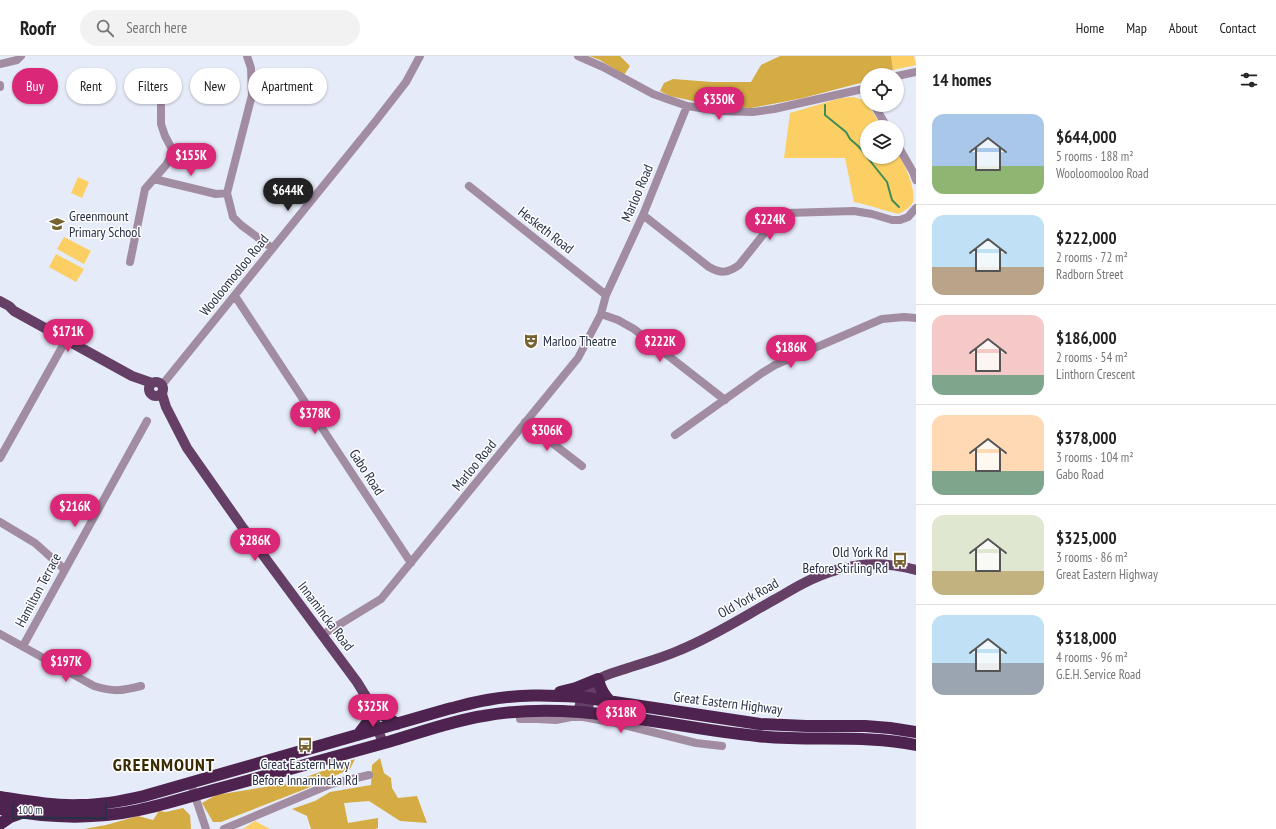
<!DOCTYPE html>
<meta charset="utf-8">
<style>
body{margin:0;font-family:"PT Sans Narrow",sans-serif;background:#f2f2f2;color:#222;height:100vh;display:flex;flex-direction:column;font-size:15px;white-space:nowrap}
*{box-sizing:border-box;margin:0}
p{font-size:13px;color:#767676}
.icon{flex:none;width:22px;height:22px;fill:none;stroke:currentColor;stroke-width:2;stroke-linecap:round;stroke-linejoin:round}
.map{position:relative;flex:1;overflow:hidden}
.panel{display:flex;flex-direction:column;background:#fff;width:360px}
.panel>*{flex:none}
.top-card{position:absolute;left:12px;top:12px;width:380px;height:36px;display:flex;gap:8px}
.buttons{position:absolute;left:860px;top:12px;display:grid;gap:8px}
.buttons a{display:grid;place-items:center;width:44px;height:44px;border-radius:50%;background:#fff;box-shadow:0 1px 3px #0004;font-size:20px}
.scale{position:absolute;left:12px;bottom:10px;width:95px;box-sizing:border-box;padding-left:4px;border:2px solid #263047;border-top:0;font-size:11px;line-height:14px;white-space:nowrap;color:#263047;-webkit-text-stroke:3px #fff;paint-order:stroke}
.price{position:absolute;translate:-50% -34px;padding:0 9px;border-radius:14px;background:#db2777;color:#fff;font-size:13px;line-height:26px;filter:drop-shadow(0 1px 2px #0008)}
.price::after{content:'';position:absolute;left:50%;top:24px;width:12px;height:9px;margin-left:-6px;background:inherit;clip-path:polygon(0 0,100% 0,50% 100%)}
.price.selected{background:#222;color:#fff}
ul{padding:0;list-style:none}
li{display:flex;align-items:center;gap:12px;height:100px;padding:0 16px}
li+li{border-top:1px solid #e0e0e0}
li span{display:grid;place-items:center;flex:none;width:112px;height:80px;border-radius:12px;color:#555}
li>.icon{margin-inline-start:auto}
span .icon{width:48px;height:48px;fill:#fffc;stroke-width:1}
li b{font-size:17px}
h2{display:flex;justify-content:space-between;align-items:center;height:48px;padding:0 16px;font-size:17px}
.pill{padding:0 14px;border-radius:18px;background:#fff;box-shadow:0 1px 3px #0004;font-size:14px;line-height:36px}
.pill.selected{background:#db2777;color:#fff}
header{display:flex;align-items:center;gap:24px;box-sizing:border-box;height:56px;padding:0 20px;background:#fff;border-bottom:1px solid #e0e0e0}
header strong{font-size:19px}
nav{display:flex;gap:22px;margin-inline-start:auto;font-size:14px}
.search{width:280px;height:36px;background:#f2f2f2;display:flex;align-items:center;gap:10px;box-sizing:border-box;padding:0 14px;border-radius:22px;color:#767676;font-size:15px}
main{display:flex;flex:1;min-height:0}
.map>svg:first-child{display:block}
.green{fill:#fccf65}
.forest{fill:#d5ab43}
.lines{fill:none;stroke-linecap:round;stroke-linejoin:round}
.stream{stroke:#3f8d54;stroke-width:2}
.minor{stroke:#a28ca2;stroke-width:8}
.major{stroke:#653f65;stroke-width:10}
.highway{stroke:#4e234f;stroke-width:12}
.labels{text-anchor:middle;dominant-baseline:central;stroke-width:3;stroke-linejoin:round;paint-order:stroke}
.street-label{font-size:14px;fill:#263047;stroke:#fff}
.poi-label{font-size:14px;fill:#263047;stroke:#fff;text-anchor:start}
.district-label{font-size:18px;font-weight:bold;letter-spacing:1px;fill:#392900;stroke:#fff}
</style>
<header>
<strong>Roofr</strong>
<div class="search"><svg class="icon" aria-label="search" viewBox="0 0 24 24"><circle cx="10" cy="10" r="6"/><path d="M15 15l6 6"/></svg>Search here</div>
<nav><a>Home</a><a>Map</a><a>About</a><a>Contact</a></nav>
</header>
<main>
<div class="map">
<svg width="916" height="773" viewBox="0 0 916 773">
<rect width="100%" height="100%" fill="#e5ebf8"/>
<path class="green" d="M 891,0 L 914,0 L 916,9 L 893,14 Z
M 854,41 L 863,44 L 870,52 L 882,71 L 867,71 L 867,101 L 897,101 L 897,95 C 904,108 916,131 913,146 C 910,152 904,155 899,158 C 884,155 870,149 854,146 L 845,102 L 784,102 L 790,57 L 841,42 Z
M 78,121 L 89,126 L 82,142 L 71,137 Z
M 64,181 L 91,195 L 84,208 L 57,193 Z
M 56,198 L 84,213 L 76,226 L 49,211 Z
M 255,765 L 270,773 L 243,773 Z"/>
<path class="forest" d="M 589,0 L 620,0 L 630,10 L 624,19 L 600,4 Z
M 780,0 L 891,0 L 893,14 L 880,19 L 867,19 L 867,24 L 864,26 L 803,42 L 751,52 L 721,51 L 670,40 L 660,35 L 664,27 L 673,23 L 712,26 L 751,26 L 761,9 Z
M 380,702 L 384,717 L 391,722 L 392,732 L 398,742 L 417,740 L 427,767 L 400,765 L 369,745 L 344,747 L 348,767 L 378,762 L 378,772 L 375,773 L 311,773 L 307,760 L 292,753 L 315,745 L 330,736 L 371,729 L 372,709 Z
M 355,703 L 350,713 L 308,732 L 221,766 L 213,766 L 202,747 L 216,739 L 290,727 Z
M 183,752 L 190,759 L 191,773 L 84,773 L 106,769 L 138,760 L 153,764 L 159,755 L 166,756 Z"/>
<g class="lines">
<path class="stream" d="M 825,49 L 825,59 L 846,76 L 850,83 L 858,90 L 867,100
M 867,101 L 887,126 L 892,144 L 899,151"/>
<path class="minor" d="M 247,0 L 251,12 L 252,39 L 227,137 L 233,161 L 241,169 L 272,192
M 578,0 L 603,11 L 653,38 L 687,50 L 720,55 L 753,56 L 774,53 L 867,32
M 0,8 L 17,4 L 21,0
M 897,20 L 916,16
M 0,29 L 0,31
M 874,49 L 887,71
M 897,88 L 913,116 L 916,124
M 154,123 L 216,138 L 227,137
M 469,130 L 606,239
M 643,159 L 709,211 C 721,218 728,217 739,209 L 774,165 L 786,157 L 854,155 L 872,158 L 892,164 L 900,164 L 908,161 L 916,152
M 130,206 L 145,133 L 166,109 L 171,100 L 172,93 L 165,80 L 161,68 L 161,50
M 235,240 L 411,507
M 601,258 L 618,264 L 634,273 L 725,344
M 162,329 L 375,66 L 406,26 L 420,0
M 525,366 L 582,410
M 675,379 L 762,317 L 775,309 L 882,263 L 904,261 L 916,262
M 0,402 L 66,284
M 0,466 L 35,487 L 64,513
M 0,578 L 94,630 C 114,636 121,635 141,630
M 322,579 L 381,543 L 578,302 L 601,258 L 606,239 L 643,159 L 687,50
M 23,590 L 147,365
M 520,663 L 538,663 L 556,664 L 571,661 L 583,661 L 616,667 L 696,687 L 722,690
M 191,728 L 206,773
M 224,773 L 331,728 L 369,719"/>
<path class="major" d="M 0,245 L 9,250 L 14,255 L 132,320 L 152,327
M149 333a7 7 0 1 1 14 0a7 7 0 1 1-14 0Z
M 162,338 L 166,351 L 187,392 L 243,472 L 357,626 L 370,647 L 370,653 L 383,687
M 578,656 C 582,641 583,632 597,624 C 606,618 616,616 625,613 C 643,607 662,602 680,594 C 715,580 748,558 781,540 C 801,528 821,517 844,512 C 868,506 893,508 916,514
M 587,657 L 590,643 L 597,631 L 598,623"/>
<path class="highway" d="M 560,636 L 576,632 L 598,623 C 600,632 604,640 611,646
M 380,657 L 397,668
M 358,679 L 370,663 L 372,657
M 0,741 C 26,745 53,750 80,749 C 102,749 123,745 144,740 L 448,653 C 461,650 474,646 487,644 C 518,638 549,639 581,641 L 760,668 L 806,670 L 865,670 L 890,672 L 916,676
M 0,753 C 46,762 93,764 139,754 C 167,748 194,739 221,732 C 277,717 332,701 388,686 C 419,677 451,665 483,660 C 574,643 666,671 757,680 C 810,686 863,678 916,689
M 0,768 L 10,761 L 21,757"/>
</g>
<defs>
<g id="school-bare" transform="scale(1.2)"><path d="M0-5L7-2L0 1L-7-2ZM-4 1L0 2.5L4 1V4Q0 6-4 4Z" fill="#776231" stroke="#fff" stroke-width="2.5" paint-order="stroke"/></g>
<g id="theatre-bare" transform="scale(1.2)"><path d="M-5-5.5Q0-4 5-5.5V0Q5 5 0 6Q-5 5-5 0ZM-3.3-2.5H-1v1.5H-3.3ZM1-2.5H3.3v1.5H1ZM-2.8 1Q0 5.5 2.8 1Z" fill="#776231" stroke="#fff" stroke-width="2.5" paint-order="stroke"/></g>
<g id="bus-bare" transform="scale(1.2)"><path d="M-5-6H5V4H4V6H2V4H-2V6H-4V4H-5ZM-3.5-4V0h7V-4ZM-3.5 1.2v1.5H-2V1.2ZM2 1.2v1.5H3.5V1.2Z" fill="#776231" stroke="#fff" stroke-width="2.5" paint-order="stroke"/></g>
</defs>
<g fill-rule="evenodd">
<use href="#school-bare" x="57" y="168"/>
<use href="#theatre-bare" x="531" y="285"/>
<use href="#bus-bare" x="900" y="504"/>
<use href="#bus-bare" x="305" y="689"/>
</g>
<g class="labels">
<g class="street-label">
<text transform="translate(637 137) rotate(-67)">Marloo Road</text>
<text transform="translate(546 174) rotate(38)">Hesketh Road</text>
<text transform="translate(234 219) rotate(-51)">Wooloomooloo Road</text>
<text transform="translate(474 409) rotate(-51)">Marloo Road</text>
<text transform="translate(367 416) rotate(57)">Gabo Road</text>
<text transform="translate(38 534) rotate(-62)">Hamilton Terrace</text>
<text transform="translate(748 542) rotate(-29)">Old York Road</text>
<text transform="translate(326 560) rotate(53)">Innamincka Road</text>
<text transform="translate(728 647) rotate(7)">Great Eastern Highway</text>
</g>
<g class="poi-label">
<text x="69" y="160">Greenmount<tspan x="69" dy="16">Primary School</tspan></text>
<text x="543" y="285">Marloo Theatre</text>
<text x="888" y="496" text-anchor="end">Old York Rd<tspan x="888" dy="16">Before Stirling Rd</tspan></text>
<text x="305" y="708" text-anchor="middle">Great Eastern Hwy<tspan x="305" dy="16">Before Innamincka Rd</tspan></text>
</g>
<g class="district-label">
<text x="164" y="708">GREENMOUNT</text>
</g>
</g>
</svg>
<div class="buttons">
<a><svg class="icon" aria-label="locate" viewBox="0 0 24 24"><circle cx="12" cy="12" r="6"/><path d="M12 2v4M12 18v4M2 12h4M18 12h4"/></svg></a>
<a><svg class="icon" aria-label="layers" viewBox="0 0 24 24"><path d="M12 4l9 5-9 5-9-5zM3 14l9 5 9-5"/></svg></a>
</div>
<div class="scale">100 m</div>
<b class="price" style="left:719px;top:65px">$350K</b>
<b class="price" style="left:191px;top:121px">$155K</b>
<b class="price selected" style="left:288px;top:156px">$644K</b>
<b class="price" style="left:770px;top:185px">$224K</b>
<b class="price" style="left:68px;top:297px">$171K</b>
<b class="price" style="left:660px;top:307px">$222K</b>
<b class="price" style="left:791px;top:313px">$186K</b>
<b class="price" style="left:315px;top:379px">$378K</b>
<b class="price" style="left:547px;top:396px">$306K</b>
<b class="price" style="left:75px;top:472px">$216K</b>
<b class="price" style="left:255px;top:506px">$286K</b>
<b class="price" style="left:66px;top:627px">$197K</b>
<b class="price" style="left:373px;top:672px">$325K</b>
<b class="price" style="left:621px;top:678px">$318K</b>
<div class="top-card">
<a class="pill selected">Buy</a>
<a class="pill">Rent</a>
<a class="pill">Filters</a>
<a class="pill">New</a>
<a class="pill">Apartment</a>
</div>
</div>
<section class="panel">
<h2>14 homes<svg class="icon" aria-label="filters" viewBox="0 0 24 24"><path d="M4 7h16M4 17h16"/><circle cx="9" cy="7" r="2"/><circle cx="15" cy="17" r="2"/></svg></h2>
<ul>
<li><span style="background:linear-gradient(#a9c7e8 65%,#8fb573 0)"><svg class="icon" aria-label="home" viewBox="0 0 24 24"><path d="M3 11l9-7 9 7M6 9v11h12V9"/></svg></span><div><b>$644,000</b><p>5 rooms · 188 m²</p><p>Wooloomooloo Road</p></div></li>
<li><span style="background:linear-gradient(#bfe0f5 65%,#b9a48a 0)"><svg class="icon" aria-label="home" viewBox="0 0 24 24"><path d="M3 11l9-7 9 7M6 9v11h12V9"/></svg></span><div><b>$222,000</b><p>2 rooms · 72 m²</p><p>Radborn Street</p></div></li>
<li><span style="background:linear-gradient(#f6c9c9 75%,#7fa58c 0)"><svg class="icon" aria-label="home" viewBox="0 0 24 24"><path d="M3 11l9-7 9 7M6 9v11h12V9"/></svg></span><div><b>$186,000</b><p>2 rooms · 54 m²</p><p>Linthorn Crescent</p></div></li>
<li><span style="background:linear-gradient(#ffd9b3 70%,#7fa58c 0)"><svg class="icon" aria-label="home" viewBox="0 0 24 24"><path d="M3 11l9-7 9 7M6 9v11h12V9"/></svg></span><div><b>$378,000</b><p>3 rooms · 104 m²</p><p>Gabo Road</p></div></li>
<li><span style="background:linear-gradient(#dfe7d0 70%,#c2b280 0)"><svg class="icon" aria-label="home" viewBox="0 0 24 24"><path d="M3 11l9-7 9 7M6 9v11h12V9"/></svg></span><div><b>$325,000</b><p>3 rooms · 86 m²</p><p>Great Eastern Highway</p></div></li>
<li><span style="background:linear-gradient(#bfe0f5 60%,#9aa5b1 0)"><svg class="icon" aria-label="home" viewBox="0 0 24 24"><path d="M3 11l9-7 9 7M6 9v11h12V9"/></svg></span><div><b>$318,000</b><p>4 rooms · 96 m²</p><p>G.E.H. Service Road</p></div></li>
</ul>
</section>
</main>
